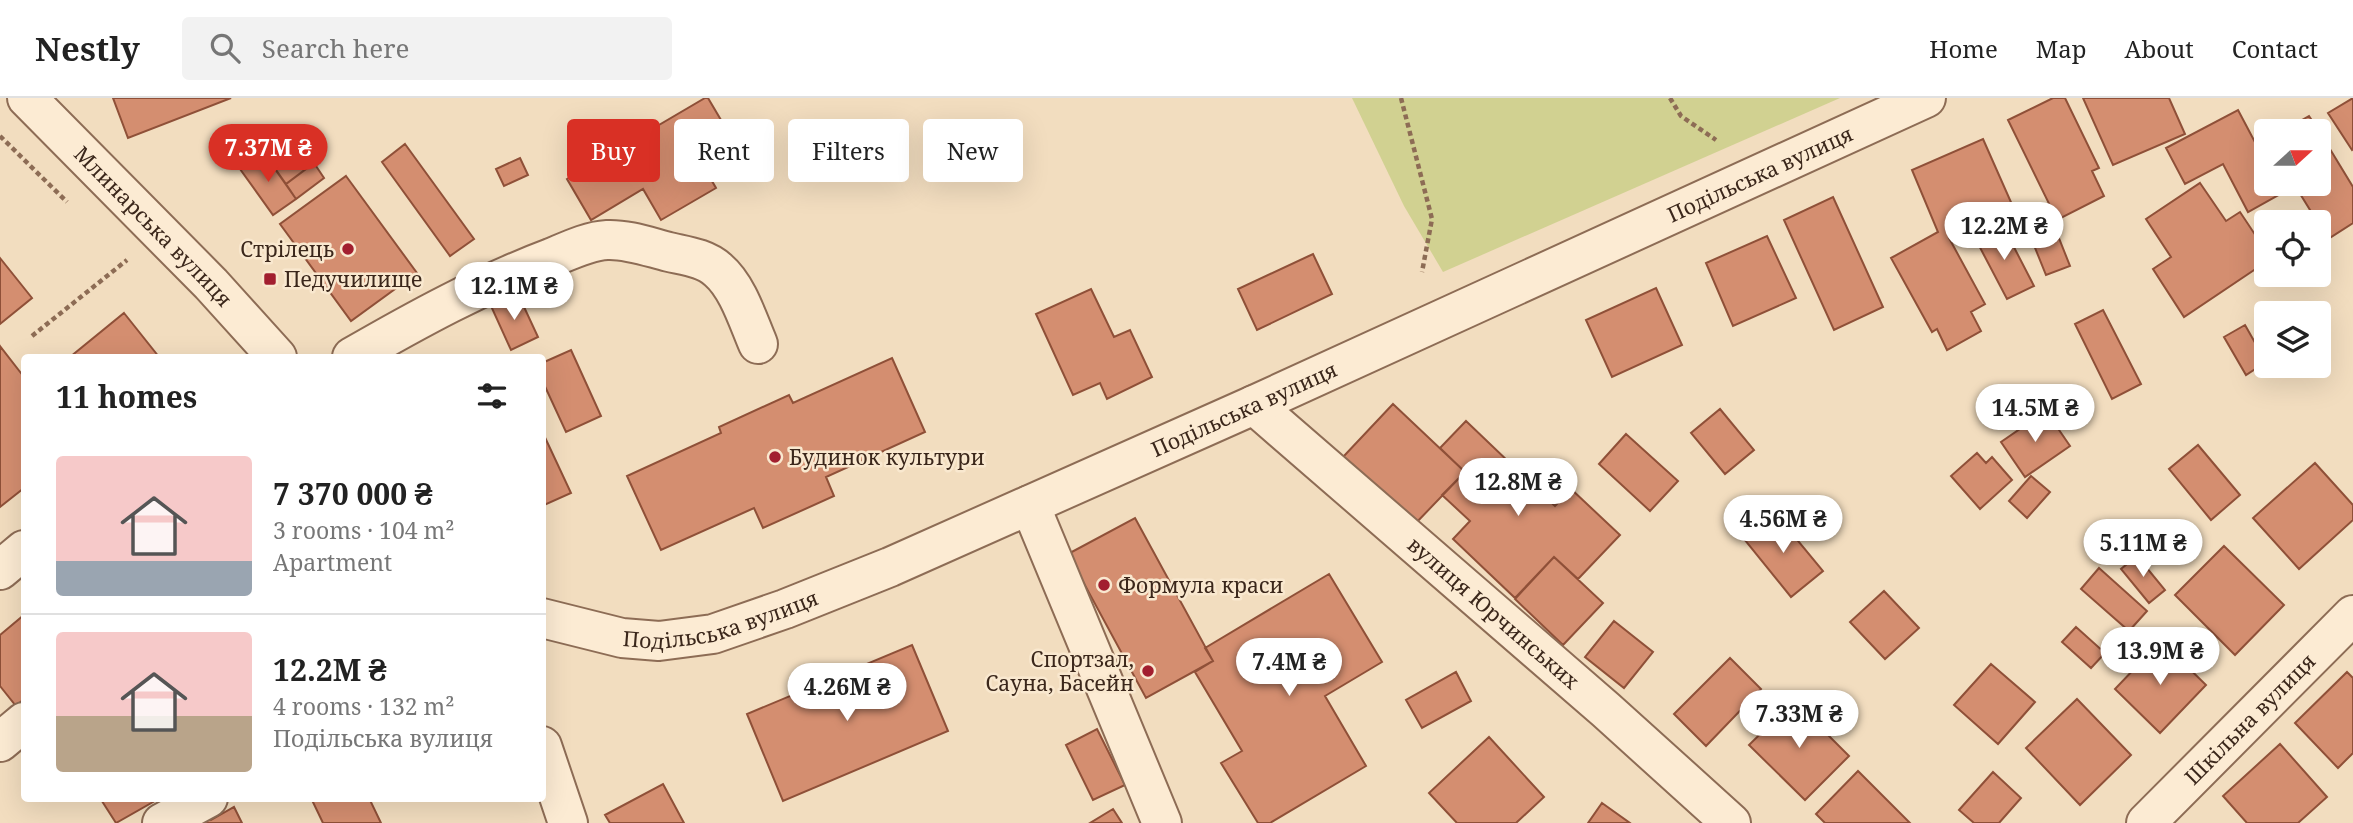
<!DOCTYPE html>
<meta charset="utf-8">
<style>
body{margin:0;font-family:"Noto Serif",serif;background:#f2f2f2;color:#222;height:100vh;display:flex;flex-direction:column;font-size:26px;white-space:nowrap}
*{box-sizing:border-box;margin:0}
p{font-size:23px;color:#767676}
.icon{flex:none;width:38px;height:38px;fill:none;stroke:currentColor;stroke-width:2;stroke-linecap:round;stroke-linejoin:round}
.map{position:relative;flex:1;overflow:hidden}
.drawer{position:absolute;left:21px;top:256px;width:525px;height:448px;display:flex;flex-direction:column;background:#fff;border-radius:7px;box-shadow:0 7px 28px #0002}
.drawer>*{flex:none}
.guide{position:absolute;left:567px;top:21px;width:665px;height:63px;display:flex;gap:14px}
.needle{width:46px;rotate:69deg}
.buttons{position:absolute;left:2254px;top:21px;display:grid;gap:14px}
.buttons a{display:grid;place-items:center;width:77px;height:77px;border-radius:7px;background:#fff;box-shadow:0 7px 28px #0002;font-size:35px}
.price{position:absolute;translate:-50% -60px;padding:0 16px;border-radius:24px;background:#fff;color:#222;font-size:23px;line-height:46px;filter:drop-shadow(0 2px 4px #0008)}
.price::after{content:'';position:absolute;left:50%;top:42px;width:21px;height:16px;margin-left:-10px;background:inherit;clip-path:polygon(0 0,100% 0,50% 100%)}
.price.selected{background:#d93025;color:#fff}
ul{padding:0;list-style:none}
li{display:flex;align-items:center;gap:21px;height:175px;padding:0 35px}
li+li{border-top:2px solid #e0e0e0}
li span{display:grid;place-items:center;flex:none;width:196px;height:140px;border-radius:7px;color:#555}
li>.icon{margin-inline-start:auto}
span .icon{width:84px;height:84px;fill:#fffc;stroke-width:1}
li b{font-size:30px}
h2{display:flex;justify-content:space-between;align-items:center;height:84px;padding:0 35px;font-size:30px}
.tag{padding:0 24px;border-radius:7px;background:#fff;box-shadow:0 7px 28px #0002;font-size:24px;line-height:63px}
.tag.selected{background:#d93025;color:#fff}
header{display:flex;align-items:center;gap:42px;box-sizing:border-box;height:98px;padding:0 35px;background:#fff;border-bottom:2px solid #e0e0e0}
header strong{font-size:33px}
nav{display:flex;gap:38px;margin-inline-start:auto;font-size:24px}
.search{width:490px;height:63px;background:#f2f2f2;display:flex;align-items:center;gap:18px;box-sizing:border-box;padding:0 24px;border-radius:7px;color:#767676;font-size:26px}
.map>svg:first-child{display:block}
.green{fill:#d1d191}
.building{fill:#d48e70;stroke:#8f5038;stroke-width:2}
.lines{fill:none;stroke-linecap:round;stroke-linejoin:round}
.minor-casing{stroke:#8d6c55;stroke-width:42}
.path{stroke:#8d6c55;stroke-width:4.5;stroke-dasharray:5 3.5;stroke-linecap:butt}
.minor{stroke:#fcebd3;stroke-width:38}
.poi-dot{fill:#a21f2f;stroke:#f9e8cf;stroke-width:2.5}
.labels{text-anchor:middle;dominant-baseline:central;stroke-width:5;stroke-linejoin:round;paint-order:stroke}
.street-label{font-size:21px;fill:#3b271b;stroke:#f9e8cf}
.poi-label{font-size:21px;fill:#3b271b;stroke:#f9e8cf;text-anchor:start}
</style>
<header>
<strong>Nestly</strong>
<div class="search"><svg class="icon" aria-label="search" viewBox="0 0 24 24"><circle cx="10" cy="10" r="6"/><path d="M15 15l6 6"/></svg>Search here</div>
<nav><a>Home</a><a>Map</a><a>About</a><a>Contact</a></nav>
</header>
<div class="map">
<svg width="2353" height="725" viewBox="0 0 2353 725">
<rect width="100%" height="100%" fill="#f2ddbf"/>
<path class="green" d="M 1352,0 L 1840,0 L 1443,174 L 1404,108 Z"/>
<path class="building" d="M 113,0 L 231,0 L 128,40 Z
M 705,0 L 708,0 L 731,39 L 698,59 L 716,90 L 661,122 L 643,91 L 591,122 L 567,81 Z
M 2053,0 L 2065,0 L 2099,70 L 2092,73 L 2104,98 L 2057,122 L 2008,22 Z
M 2083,0 L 2169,0 L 2185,36 L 2113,67 Z
M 2353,0 L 2353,51 L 2352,52 L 2328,15 Z
M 2238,12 L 2266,65 L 2266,86 L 2277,86 L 2282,95 L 2248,114 L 2223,66 L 2185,86 L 2166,50 Z
M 2309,18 L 2319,33 L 2283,33 Z
M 2319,33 L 2353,89 L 2353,125 L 2328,141 L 2294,86 L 2319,86 Z
M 301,38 L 318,62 L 286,86 L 269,62 Z
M 1983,41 L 2014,111 L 1949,140 L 1985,206 L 1971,214 L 1981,233 L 1947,252 L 1937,231 L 1932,234 L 1891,160 L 1938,134 L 1912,72 Z
M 405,46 L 474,141 L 450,158 L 382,64 Z
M 263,54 L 296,101 L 273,117 L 240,71 Z
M 520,60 L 528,77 L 504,88 L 496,71 Z
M 314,65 L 324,80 L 296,101 L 286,86 Z
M 346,78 L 417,175 L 351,223 L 280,126 Z
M 2200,85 L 2226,123 L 2240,114 L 2266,153 L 2266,164 L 2184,219 L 2153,171 L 2171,159 L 2146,121 Z
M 1833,99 L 1883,209 L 1834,232 L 1784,122 Z
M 2051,120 L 2070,168 L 2046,177 L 2027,130 Z
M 2002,126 L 2034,188 L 2007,201 L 1975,140 Z
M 1767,138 L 1796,200 L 1733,228 L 1706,165 Z
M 1313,156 L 1332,196 L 1257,232 L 1238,191 Z
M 0,160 L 32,200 L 0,226 Z
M 1656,190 L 1682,247 L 1612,279 L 1586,222 Z
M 1091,191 L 1114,239 L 1130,232 L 1152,279 L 1107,301 L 1100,285 L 1073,297 L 1036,216 Z
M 518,196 L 538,239 L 511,252 L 491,208 Z
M 2103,212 L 2141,286 L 2112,301 L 2075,226 Z
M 124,215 L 159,259 L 70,259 Z
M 2245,227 L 2266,264 L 2246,277 L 2224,239 Z
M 0,248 L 24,279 L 24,390 L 0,409 Z
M 571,252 L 601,318 L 566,334 L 542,282 L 542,265 Z
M 892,260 L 925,334 L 826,379 L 834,398 L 763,430 L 754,410 L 661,452 L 627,378 L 721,335 L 719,329 L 789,297 L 793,305 Z
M 1393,306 L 1465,374 L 1414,427 L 1343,359 Z
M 1720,311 L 1754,352 L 1725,376 L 1691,335 Z
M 2046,313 L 2070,348 L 2025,379 L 2001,344 Z
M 1466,323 L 1555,408 L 1571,391 L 1620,437 L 1578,481 L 1554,459 L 1515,500 L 1453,441 L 1470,423 L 1442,397 L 1465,374 L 1440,350 Z
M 542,333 L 571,395 L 542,408 Z
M 1626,336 L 1678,383 L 1650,413 L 1599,366 Z
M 2198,347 L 2240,397 L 2211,422 L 2169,371 Z
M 1977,355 L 1986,365 L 1992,359 L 2012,382 L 1980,411 L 1951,378 Z
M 2315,365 L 2353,407 L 2353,422 L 2299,471 L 2253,420 Z
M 2031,378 L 2050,394 L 2027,420 L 2009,403 Z
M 1775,415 L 1823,473 L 1791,499 L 1744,441 Z
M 1135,420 L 1213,563 L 1146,600 L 1068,456 Z
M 2224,448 L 2284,507 L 2235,557 L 2175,497 Z
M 2137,458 L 2165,492 L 2149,505 L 2121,471 Z
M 1554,459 L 1603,505 L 1563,547 L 1515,501 Z
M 2099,470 L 2147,513 L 2129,533 L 2081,491 Z
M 1329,476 L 1382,564 L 1325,598 L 1366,668 L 1270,725 L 1258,725 L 1221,665 L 1242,653 L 1195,574 L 1213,563 L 1205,550 Z
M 1884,493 L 1919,530 L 1885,561 L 1850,524 Z
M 24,517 L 24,601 L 16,608 L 0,588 L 0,537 Z
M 1614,523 L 1653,554 L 1624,590 L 1585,559 Z
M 2076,529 L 2105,555 L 2091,570 L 2062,544 Z
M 2161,543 L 2206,587 L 2160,635 L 2115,591 Z
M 912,547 L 948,633 L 783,703 L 747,616 Z
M 1730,560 L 1761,591 L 1706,648 L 1674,616 Z
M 1991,566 L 2035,604 L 1998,646 L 1954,607 Z
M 1456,574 L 1471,603 L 1422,630 L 1406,602 Z
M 2347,574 L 2353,580 L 2353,655 L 2338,670 L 2295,625 Z
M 2077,601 L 2131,657 L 2080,707 L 2026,650 Z
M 1794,603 L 1849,658 L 1805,702 L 1749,647 Z
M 1097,631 L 1125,687 L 1093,702 L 1066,647 Z
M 1489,639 L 1544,699 L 1516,725 L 1457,725 L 1429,695 Z
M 2280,646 L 2327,699 L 2298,725 L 2247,725 L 2223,698 Z
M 1858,673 L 1910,725 L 1825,725 L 1816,716 Z
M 1993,674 L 2021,700 L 1999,725 L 1974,725 L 1959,712 Z
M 663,686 L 684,725 L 610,725 L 605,717 Z
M 100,700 L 160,700 L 116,725 Z
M 311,700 L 369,700 L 381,725 L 323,725 Z
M 1602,705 L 1630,725 L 1588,725 Z
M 234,709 L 242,725 L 188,725 L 206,715 L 211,722 Z
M 1113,711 L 1122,725 L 1090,725 Z"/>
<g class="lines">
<g class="minor-casing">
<g id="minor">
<path id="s1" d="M 27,0 L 211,186 L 277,259"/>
<path d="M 352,259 C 416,222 482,186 551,160 C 568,153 588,143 607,142 C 627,141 649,149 669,154 C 686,158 705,160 718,172 C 738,189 748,223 758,246"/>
<path id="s2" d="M 1254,307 L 1606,612 L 1731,725"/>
<path d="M 1030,407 L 1162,725"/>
<path d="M 0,472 L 24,452"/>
<path id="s3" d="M 542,520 L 622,540 L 659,543 L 713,536 L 785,511 L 890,469 L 1254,307 L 1926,0"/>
<path d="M 0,644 L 24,624"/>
<path d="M 542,648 L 568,725"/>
<path d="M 162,725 L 208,700"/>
<path id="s4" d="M 2146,725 L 2353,517"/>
</g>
</g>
<path class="path" d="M 1401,0 L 1432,121 L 1422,174
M 1670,0 L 1681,18 L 1716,42
M 0,38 L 67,104
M 32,238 L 127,162"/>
<use href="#minor" class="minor"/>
</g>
<g class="poi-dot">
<circle cx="348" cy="151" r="7"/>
<rect x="263" y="174" width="14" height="14" rx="3.5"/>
<circle cx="775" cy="359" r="7"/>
<circle cx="1104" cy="487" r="7"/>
<circle cx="1148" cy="573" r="7"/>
</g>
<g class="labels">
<g class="street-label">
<text stroke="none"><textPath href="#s3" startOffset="1318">Подільська вулиця</textPath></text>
<text stroke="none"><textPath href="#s1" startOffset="180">Млинарська вулиця</textPath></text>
<text stroke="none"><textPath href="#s3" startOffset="751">Подільська вулиця</textPath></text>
<text stroke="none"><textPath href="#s2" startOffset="317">вулиця Юрчинських</textPath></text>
<text stroke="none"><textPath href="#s3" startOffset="184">Подільська вулиця</textPath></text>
<text stroke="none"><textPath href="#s4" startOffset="147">Шкільна вулиця</textPath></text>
</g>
<g class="poi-label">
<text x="334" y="151" text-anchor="end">Стрілець</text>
<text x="284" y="181">Педучилище</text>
<text x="789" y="359">Будинок культури</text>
<text x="1118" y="487">Формула краси</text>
<text x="1134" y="561" text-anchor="end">Спортзал,<tspan x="1134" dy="24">Сауна, Басейн</tspan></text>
</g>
</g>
</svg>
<div class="buttons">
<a><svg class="needle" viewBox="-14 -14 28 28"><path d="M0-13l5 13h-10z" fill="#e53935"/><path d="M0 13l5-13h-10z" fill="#767676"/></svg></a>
<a><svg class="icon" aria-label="locate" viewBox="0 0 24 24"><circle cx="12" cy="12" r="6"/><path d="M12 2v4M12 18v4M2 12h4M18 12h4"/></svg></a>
<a><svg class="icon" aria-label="layers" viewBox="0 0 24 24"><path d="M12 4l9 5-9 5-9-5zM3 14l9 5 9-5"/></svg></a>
</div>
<b class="price selected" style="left:268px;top:86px">7.37M ₴</b>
<b class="price" style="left:2004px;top:164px">12.2M ₴</b>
<b class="price" style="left:514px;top:224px">12.1M ₴</b>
<b class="price" style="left:2035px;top:346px">14.5M ₴</b>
<b class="price" style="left:1518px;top:420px">12.8M ₴</b>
<b class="price" style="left:1783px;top:457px">4.56M ₴</b>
<b class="price" style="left:2143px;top:481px">5.11M ₴</b>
<b class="price" style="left:2160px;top:589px">13.9M ₴</b>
<b class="price" style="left:1289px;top:600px">7.4M ₴</b>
<b class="price" style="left:847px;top:625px">4.26M ₴</b>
<b class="price" style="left:1799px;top:652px">7.33M ₴</b>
<div class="guide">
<a class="tag selected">Buy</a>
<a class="tag">Rent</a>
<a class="tag">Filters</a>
<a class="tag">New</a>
</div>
<section class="drawer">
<h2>11 homes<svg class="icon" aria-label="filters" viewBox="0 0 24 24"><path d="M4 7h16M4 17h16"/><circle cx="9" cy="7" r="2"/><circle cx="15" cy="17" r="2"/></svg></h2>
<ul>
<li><span style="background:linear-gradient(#f6c9c9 75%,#9aa5b1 0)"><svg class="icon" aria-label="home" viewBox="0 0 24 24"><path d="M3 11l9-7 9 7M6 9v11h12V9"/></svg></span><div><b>7 370 000 ₴</b><p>3 rooms · 104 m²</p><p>Apartment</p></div></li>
<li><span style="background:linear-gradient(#f6c9c9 60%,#b9a48a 0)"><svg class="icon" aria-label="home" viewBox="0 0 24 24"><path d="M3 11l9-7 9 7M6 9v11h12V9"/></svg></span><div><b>12.2M ₴</b><p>4 rooms · 132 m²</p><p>Подільська вулиця</p></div></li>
</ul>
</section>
</div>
